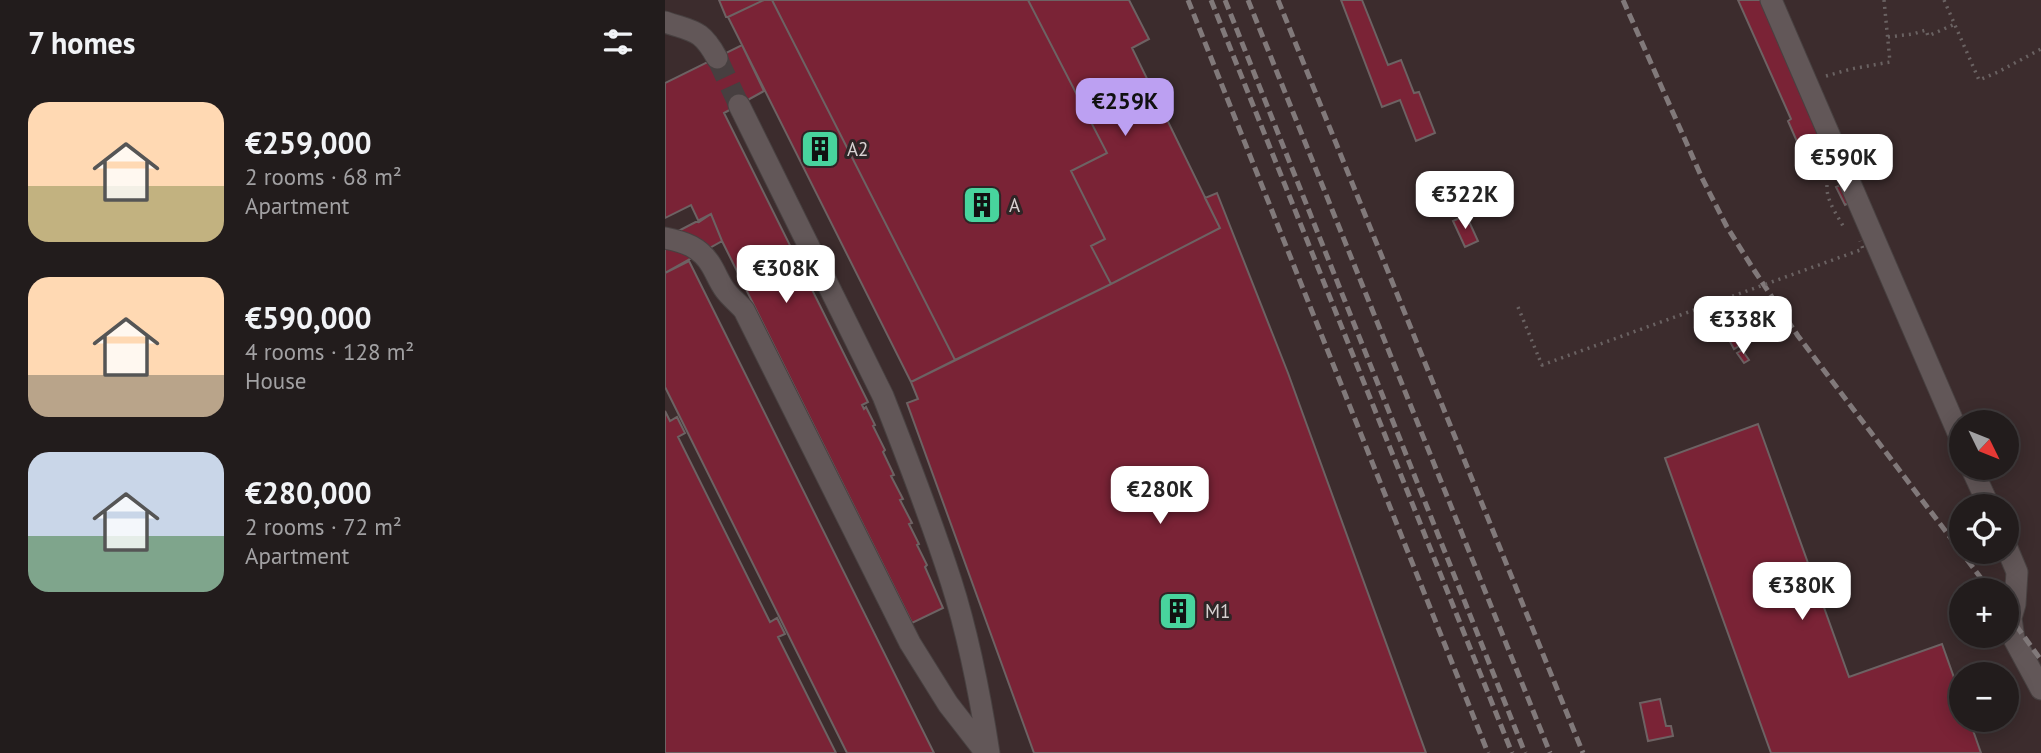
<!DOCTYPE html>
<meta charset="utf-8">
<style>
body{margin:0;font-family:"PT Sans",sans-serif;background:#2a2525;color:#f1f3f6;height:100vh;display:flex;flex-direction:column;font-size:26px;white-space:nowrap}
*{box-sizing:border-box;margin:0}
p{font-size:23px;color:#a2a1a3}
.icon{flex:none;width:38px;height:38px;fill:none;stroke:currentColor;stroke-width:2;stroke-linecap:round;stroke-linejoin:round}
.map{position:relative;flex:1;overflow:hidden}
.side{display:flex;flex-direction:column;background:#221c1c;width:665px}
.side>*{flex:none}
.needle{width:46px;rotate:133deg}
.fabs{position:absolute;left:1284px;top:410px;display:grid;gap:14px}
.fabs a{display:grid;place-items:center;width:70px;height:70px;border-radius:50%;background:#221c1c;box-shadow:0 4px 18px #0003,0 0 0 2px #3f3a3b;font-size:35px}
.price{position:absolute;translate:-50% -60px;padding:0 16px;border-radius:14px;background:#fff;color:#222;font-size:23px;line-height:46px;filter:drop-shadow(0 2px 4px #0008)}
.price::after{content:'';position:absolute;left:50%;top:42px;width:21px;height:16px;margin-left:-10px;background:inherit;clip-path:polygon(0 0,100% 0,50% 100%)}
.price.selected{background:#bca0f2;color:#111}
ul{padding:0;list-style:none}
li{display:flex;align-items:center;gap:21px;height:175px;padding:0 28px}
li span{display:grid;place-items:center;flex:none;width:196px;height:140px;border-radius:21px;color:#555}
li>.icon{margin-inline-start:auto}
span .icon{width:84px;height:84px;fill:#fffc;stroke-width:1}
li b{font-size:30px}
h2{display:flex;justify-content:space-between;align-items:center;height:84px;padding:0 28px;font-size:30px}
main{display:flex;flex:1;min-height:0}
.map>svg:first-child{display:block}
.built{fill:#3c2c2d;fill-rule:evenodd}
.building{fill:#7a2336;stroke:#6d6263;stroke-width:2}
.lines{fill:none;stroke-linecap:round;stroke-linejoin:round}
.minor-tunnel{stroke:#473f40;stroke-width:21;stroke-dasharray:21 10;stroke-linecap:butt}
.minor-casing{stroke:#484141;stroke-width:23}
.path{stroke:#6a6262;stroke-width:3.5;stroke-dasharray:2 5;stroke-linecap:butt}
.minor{stroke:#625758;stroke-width:21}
.rail{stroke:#81797a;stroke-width:5;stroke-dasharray:10 5;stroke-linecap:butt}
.path-bridge{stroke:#6a6262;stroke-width:3.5;stroke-dasharray:2 5;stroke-linecap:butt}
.labels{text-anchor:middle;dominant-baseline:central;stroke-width:6;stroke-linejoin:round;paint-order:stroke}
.poi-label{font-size:19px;fill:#d7d1d1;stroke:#2e2526;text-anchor:start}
</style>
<main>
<section class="side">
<h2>7 homes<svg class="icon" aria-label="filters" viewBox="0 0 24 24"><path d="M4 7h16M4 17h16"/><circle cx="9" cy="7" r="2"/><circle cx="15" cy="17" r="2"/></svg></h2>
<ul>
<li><span style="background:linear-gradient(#ffd9b3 60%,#c2b280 0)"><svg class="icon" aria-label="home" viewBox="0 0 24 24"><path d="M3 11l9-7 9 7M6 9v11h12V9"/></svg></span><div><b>€259,000</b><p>2 rooms · 68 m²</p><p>Apartment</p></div></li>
<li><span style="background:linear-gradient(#ffd9b3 70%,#b9a48a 0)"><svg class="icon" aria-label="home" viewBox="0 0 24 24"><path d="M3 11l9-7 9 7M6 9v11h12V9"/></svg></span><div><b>€590,000</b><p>4 rooms · 128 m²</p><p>House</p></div></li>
<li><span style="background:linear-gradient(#c9d6e8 60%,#7fa58c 0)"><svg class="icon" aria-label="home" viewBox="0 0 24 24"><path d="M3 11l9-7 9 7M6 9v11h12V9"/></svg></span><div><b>€280,000</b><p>2 rooms · 72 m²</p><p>Apartment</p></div></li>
</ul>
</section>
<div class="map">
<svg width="1376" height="753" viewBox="0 0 1376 753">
<rect width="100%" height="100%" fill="#2e2526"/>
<path class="built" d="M 0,0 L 1376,0 L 1376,753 L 0,753 ZM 1297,422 L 1342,422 L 1342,467 L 1297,467 ZM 1297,506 L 1342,506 L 1342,551 L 1297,551 ZM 1297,590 L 1342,590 L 1342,635 L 1297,635 ZM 1297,674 L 1342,674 L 1342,719 L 1297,719 Z"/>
<path class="building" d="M 54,0 L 99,0 L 63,17 L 61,17 Z
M 99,0 L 107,0 L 290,360 L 246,382 L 63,17 Z
M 107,0 L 363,0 L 442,153 L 406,171 L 440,239 L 426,246 L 446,284 L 290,360 Z
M 363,0 L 464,0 L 484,39 L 467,48 L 555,228 L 446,284 L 426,246 L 440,239 L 406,171 L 442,153 Z
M 676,0 L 697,0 L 723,65 L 736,60 L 749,93 L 754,92 L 770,133 L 751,141 L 735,100 L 717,107 Z
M 1073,0 L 1098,0 L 1168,148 L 1140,160 L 1123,121 L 1126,119 Z
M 77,45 L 99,91 L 59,113 L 203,402 L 197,405 L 199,409 L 201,407 L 210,425 L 208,426 L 220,450 L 218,452 L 229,475 L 226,476 L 238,499 L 235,500 L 247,523 L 244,524 L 254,544 L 252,545 L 262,565 L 260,567 L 278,608 L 247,623 L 57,241 L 46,214 L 34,222 L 26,205 L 0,218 L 0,83 Z
M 1178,184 L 1186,202 L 1180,205 L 1171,187 Z
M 552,193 L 623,373 L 761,753 L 369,753 L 242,403 L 253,399 L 246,382 L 446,284 L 555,228 L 540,198 Z
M 46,214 L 57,241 L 0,273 L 0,238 Z
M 801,215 L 813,241 L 800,247 L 788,221 Z
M 24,261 L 269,753 L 182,753 L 0,387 L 0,273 Z
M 1067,336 L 1074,346 L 1069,349 L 1063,338 Z
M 1077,350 L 1084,360 L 1079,363 L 1072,353 Z
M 0,411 L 5,421 L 12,417 L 20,433 L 13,437 L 105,622 L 112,618 L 120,634 L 113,637 L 171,753 L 0,753 Z
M 1093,424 L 1184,677 L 1277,644 L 1297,700 L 1297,719 L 1304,719 L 1316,753 L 1106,753 L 1000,458 Z
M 995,699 L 1001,726 L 1006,726 L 1008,736 L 983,741 L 975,703 Z"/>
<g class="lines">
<path class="minor-tunnel" d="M 52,58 L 74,105"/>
<g class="minor-casing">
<path id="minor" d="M 1106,0 L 1297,442
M 0,22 C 29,32 36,29 52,58
M 74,105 L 218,396 C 242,457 266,519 286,581 C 304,637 315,695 324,753
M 0,238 C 20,242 35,247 46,265 C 51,273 54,282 60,290 C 65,297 73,303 79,310 L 245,643 L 283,704 L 321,753
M 1306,467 L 1324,506
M 1342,548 L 1352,572 L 1350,604 L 1346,618 L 1349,639 L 1376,689"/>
</g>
<path class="path" d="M 1279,0 L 1314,80 L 1333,72 L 1376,49
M 1223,37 L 1248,34 L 1261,30 L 1263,36 L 1290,24
M 1161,76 L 1186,69 L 1225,62 L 1219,0
M 1162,185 C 1161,200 1171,213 1178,226
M 853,307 L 874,358"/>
<use href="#minor" class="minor"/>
<path class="rail" d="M 523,0 L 823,753
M 546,0 L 847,753
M 560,0 L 860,753
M 583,0 L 885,753
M 613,0 L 918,753
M 958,0 L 1037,178 L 1062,227 L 1089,270 L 1133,336 L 1325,590
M 1342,613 L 1376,660"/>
<path class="path-bridge" d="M 874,358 L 877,365 L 1198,249 L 1195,241"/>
</g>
<defs>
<g id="building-square" transform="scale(2.0125)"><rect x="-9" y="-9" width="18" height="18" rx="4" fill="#48d49d" stroke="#2e2526"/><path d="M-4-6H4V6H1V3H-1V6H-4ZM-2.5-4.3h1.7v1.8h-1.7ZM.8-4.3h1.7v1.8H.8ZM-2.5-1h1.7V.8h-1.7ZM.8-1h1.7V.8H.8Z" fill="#111"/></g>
</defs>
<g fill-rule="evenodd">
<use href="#building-square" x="155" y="149"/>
<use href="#building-square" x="317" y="205"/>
<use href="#building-square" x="513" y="611"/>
</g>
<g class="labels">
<g class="poi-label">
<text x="182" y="149">A2</text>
<text x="344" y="205">A</text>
<text x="540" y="611">M1</text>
</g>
</g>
</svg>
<div class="fabs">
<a><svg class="needle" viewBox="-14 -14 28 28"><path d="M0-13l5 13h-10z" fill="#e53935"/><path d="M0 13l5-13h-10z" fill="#a2a1a3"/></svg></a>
<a><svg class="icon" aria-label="locate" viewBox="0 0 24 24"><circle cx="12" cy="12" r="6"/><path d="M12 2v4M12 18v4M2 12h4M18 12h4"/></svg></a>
<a>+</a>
<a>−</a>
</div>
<b class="price selected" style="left:460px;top:138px">€259K</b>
<b class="price" style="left:1179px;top:194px">€590K</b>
<b class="price" style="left:800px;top:231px">€322K</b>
<b class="price" style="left:121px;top:305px">€308K</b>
<b class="price" style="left:1078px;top:356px">€338K</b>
<b class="price" style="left:495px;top:526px">€280K</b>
<b class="price" style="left:1137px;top:622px">€380K</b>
</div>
</main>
